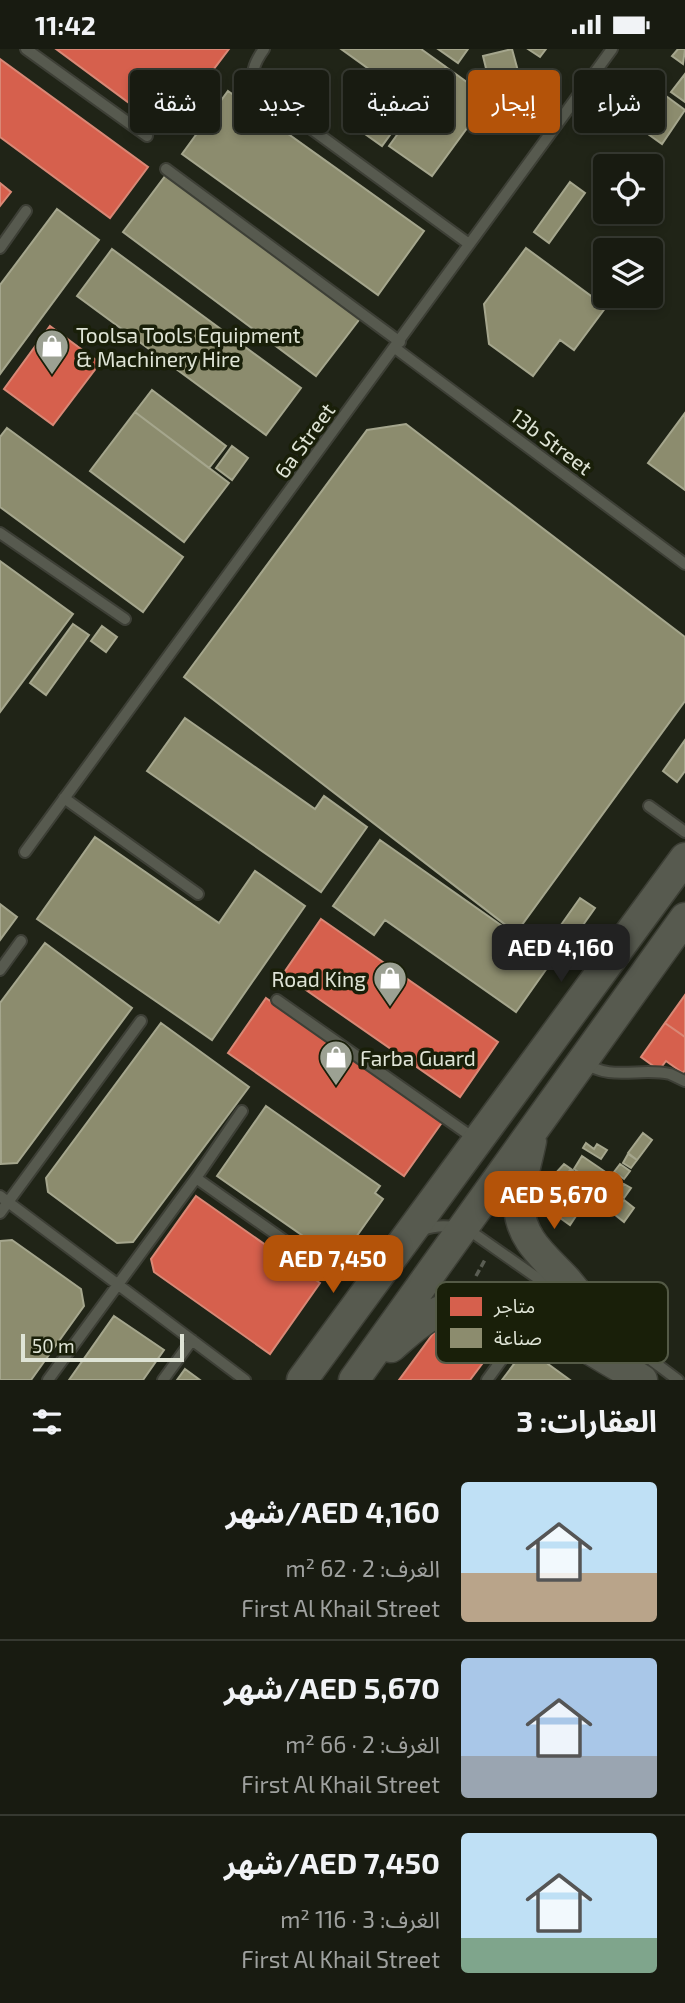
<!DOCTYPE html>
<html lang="ar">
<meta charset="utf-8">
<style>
body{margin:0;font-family:"Exo 2","Noto Sans Arabic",sans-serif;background:#25281f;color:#f1f3f6;direction:rtl;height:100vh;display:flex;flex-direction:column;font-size:26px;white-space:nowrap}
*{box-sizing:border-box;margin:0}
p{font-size:23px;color:#9fa19f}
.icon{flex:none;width:38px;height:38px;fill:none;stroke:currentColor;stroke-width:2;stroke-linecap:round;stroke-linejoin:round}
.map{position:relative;height:1331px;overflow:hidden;direction:ltr}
.side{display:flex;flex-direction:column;background:#181b11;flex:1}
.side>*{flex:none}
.banner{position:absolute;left:21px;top:21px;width:644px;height:63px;direction:rtl;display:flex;gap:14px}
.controls{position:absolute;left:593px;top:105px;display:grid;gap:14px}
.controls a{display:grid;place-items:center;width:70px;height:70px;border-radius:7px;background:#181b11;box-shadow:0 4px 10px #0003,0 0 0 2px #363931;font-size:35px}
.scale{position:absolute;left:21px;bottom:18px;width:163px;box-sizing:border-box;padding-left:7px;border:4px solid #dfe4d6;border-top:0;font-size:19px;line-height:24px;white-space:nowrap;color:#dfe4d6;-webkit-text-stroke:5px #191f09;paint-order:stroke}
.price{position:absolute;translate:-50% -60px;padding:0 16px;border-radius:14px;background:#b45309;color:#fff;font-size:23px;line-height:46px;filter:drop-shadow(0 2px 4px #0008)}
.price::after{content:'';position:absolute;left:50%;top:42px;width:21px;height:16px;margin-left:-10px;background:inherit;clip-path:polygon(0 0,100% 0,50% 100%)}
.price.selected{background:#222;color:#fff}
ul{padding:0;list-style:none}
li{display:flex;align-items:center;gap:21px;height:175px;padding:0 28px}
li+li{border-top:2px solid #363931}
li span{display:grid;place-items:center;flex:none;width:196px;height:140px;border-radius:7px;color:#555}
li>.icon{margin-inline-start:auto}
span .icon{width:84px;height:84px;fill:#fffc;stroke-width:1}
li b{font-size:30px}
h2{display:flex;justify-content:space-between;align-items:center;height:84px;padding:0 28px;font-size:30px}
.tag{padding:0 24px;border-radius:7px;background:#181b11;box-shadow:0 4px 10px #0003,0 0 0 2px #363931;font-size:24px;line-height:63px}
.tag.selected{background:#b45309;color:#fff}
.status{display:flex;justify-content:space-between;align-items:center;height:49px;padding:0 35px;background:#181b11;direction:ltr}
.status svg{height:19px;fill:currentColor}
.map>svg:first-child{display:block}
.shops{fill:#d6604d;stroke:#d98876;stroke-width:2}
.industry{fill:#8c8c6e;stroke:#a5a68d;stroke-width:2}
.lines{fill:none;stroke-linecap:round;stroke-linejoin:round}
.lane-casing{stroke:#3d3f36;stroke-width:14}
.secondary-casing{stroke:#3d3f36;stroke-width:33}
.path{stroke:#5a5d53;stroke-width:3.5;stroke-dasharray:7 3.5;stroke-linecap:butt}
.lane{stroke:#575a4f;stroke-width:10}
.secondary{stroke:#575a4f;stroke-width:30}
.labels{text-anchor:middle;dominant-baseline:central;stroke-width:7;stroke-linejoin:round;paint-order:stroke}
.poi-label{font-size:21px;fill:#dfe4d6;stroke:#191f09;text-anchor:start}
.street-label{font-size:21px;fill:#dfe4d6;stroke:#191f09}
.key{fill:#191f09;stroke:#545a46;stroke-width:2}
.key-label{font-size:19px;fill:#dfe4d6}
</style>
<div class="status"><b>11:42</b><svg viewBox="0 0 49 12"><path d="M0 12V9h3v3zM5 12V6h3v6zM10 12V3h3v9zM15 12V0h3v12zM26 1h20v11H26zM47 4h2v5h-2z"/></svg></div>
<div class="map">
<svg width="685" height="1331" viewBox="0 0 685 1331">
<rect width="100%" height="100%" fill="#202417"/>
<path class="shops" d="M 56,0 L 229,0 L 167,82 Z
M 0,10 L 148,118 L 110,169 L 0,88 Z
M 0,134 L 11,143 L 0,157 Z
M 50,277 L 100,314 L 53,376 L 4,340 Z
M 321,870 L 498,993 L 460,1048 L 283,925 Z
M 685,946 L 685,988 L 665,974 Z
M 266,949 L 443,1072 L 404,1127 L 228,1004 Z
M 665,974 L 685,988 L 685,1021 L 683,1024 L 666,1012 L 659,1021 L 641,1008 Z
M 196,1147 L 320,1234 L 270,1305 L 154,1223 L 151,1210 Z
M 482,1266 L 506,1283 L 470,1331 L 399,1331 L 441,1274 Z"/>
<path class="industry" d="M 341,0 L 421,0 L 446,18 L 419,56 Z
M 438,0 L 468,0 L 458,14 Z
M 512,0 L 521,33 L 491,40 L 483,7 Z
M 528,0 L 546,0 L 540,8 Z
M 678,0 L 685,0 L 683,15 L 672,7 Z
M 446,18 L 489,49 L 432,127 L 389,97 Z
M 685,25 L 685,53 L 671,43 Z
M 647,33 L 685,61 L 662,95 L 623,67 Z
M 228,42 L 424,182 L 378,246 L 182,105 Z
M 381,63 L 398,75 L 382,97 L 365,85 Z
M 169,122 L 362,267 L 316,327 L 123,183 Z
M 570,133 L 585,144 L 549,194 L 534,183 Z
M 57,160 L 99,191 L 0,325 L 0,236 Z
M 526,199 L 606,258 L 574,301 L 560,291 L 533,327 L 489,295 L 484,255 Z
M 112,200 L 301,339 L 266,386 L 77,247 Z
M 152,341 L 226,397 L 209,419 L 135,363 Z
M 135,363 L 229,434 L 184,493 L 90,422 Z
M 685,364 L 685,441 L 648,414 Z
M 406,375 L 685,588 L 685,652 L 516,884 L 184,628 L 367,381 Z
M 7,379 L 183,508 L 143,563 L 0,458 L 0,388 Z
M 232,397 L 248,409 L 232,431 L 216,419 Z
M 0,512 L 73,565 L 0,663 Z
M 73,575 L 89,586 L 46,646 L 30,634 Z
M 102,577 L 117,588 L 106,603 L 91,592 Z
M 185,669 L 315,760 L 324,747 L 367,778 L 321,843 L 147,722 Z
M 685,691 L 685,722 L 677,733 L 663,722 Z
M 95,788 L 219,874 L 255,822 L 305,857 L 212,991 L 37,870 Z
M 380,791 L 552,912 L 516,963 L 385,871 L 374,886 L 333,857 Z
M 580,849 L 595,859 L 564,903 L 549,893 Z
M 0,855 L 17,868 L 0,891 Z
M 45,894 L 132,959 L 17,1114 L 1,1115 L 0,954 Z
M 161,974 L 249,1038 L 133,1193 L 117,1194 L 48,1143 L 46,1129 Z
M 266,1057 L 380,1137 L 375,1144 L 383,1150 L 339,1212 L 217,1127 Z
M 643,1084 L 652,1091 L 637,1111 L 628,1104 Z
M 586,1094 L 594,1100 L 597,1095 L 607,1101 L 601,1110 L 583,1099 Z
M 628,1105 L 637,1111 L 631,1119 L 623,1114 Z
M 582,1107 L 623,1135 L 614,1147 L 574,1120 Z
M 564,1115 L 571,1120 L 562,1131 L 555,1125 Z
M 620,1115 L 630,1122 L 624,1130 L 614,1123 Z
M 572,1121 L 580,1128 L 571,1138 L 563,1131 Z
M 624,1135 L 631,1139 L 624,1149 L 617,1145 Z
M 624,1151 L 634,1159 L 624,1173 L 614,1165 Z
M 566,1152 L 580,1161 L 570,1176 L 556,1166 Z
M 12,1191 L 81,1240 L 84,1257 L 31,1331 L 0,1331 L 0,1192 Z
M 114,1267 L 164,1301 L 143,1331 L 69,1331 Z
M 526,1299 L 570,1331 L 502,1331 Z
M 185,1320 L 200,1331 L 177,1331 Z"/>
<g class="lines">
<g class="lane-casing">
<path id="lane" d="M 26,0 L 147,87
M 264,0 C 254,14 249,25 258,41 L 469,195
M 166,120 L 400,293
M 0,199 L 26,162
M 395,299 L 685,515
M 0,484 L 125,570
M 64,749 L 198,845
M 649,757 L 685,783
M 25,803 L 612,0
M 0,921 L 21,892
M 277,951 L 475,1090
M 584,1013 C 610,1033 640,1018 670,1025 C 675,1027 680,1030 685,1032
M 196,1129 L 315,1213
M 0,1147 L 245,1331
M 0,1164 L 141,972
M 422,1181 C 442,1174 458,1177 476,1186 L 566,1249
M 599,1272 L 678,1331
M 48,1331 L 196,1129 L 242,1062
M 163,1331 L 192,1291
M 487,1331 L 533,1268"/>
</g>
<g class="secondary-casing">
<path id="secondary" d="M 531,1092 C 527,1113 519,1136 519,1156 C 520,1191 546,1209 567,1232 C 577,1244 587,1257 596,1271
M 391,1298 C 405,1286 418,1273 434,1265 C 487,1238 527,1262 573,1290 C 596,1304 619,1317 642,1331
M 302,1331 L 685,809
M 354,1331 L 685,869"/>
</g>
<path class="path" d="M 476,1227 L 486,1209"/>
<use href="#lane" class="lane"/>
<use href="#secondary" class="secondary"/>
</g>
<defs>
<g id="shop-pin" transform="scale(1.75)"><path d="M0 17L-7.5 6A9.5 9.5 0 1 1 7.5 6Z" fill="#9ca193" stroke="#191f09"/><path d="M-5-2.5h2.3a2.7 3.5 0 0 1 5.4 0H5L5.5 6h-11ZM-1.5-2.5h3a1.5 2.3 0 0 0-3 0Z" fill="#fff"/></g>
</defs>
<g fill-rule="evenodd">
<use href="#shop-pin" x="52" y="297"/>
<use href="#shop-pin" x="390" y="929"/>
<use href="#shop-pin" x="336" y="1008"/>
</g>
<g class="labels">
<g class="poi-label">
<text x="76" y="285">Toolsa Tools Equipment<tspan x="76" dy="24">&amp; Machinery Hire</tspan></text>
<text x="366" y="929" text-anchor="end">Road King</text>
<text x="360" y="1008">Farba Guard</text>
</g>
<g class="street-label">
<text transform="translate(304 391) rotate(-54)">6a Street</text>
<text transform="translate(552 392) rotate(37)">13b Street</text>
</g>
</g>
<rect x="436" y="1233" width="232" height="81" rx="10" class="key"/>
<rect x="450" y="1248" width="32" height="19" fill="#d6604d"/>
<rect x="450" y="1279" width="32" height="20" fill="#8c8c6e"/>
<g class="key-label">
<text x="494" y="1264">متاجر</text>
<text x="494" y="1296">صناعة</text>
</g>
</svg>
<div class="controls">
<a><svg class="icon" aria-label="locate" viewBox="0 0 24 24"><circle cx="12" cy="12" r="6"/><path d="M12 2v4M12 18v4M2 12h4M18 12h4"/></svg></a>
<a><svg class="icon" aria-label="layers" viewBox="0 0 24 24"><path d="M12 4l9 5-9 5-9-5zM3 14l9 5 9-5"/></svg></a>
</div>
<div class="scale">50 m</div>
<b class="price selected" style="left:561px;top:935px">AED 4,160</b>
<b class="price" style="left:554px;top:1182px">AED 5,670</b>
<b class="price" style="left:333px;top:1246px">AED 7,450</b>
<div class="banner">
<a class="tag">شراء</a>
<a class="tag selected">إيجار</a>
<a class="tag">تصفية</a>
<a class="tag">جديد</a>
<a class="tag">شقة</a>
</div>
</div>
<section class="side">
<h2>العقارات: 3<svg class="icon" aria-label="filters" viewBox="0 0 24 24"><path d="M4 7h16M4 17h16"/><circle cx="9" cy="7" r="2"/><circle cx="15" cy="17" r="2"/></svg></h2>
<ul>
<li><span style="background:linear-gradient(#bfe0f5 65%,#b9a48a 0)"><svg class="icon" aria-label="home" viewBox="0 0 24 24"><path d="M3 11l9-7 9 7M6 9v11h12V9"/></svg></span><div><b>AED 4,160/شهر</b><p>الغرف: 2 · 62 m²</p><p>First Al Khail Street</p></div></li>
<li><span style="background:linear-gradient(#a9c7e8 70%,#9aa5b1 0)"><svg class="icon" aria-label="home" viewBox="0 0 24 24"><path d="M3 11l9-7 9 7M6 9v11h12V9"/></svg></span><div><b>AED 5,670/شهر</b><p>الغرف: 2 · 66 m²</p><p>First Al Khail Street</p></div></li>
<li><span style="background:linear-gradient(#bfe0f5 75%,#7fa58c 0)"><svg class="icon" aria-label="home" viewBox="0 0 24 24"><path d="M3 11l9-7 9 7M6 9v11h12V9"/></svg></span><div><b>AED 7,450/شهر</b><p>الغرف: 3 · 116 m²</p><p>First Al Khail Street</p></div></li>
</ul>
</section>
